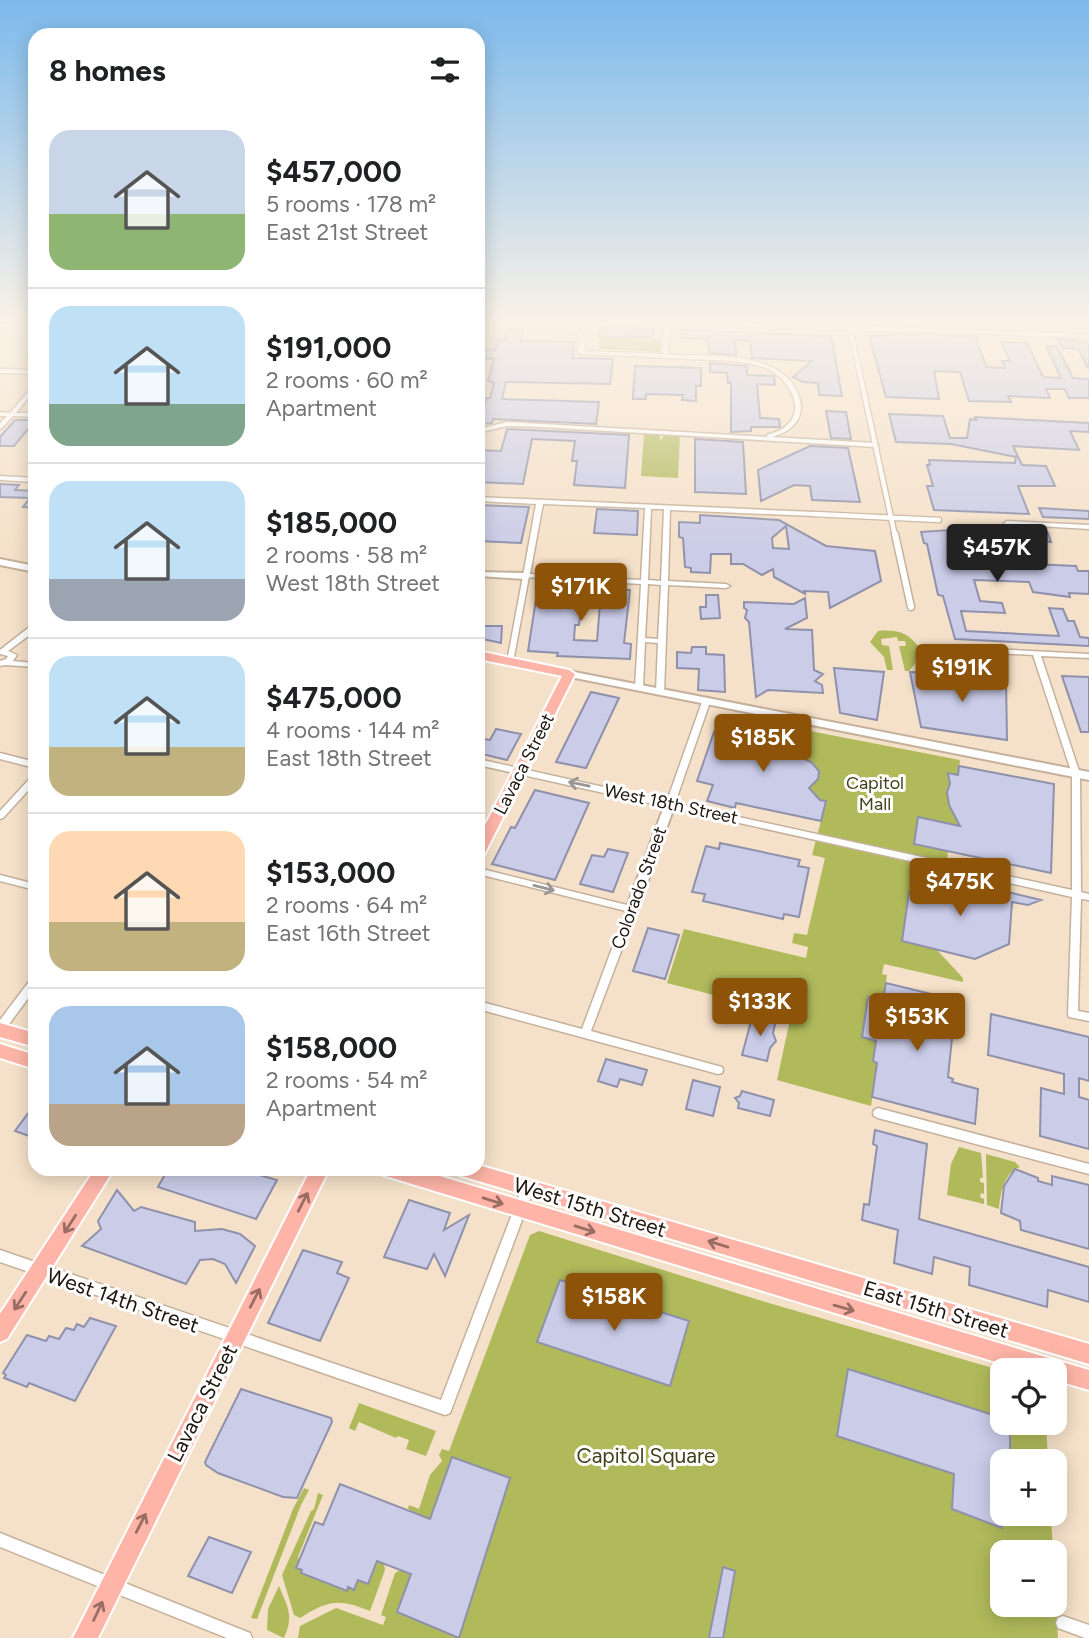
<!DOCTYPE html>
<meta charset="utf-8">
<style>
body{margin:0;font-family:Figtree,sans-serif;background:#f2f2f2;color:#202124;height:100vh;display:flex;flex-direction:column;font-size:26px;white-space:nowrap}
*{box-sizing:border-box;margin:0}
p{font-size:23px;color:#757577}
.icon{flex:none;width:38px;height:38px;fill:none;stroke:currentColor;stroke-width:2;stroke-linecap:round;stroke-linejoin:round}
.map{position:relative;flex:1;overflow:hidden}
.sheet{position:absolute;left:28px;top:28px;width:457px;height:1148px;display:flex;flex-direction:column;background:#fff;border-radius:21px;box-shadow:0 4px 18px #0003}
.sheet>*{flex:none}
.buttons{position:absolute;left:990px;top:1358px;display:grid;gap:14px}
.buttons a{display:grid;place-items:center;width:77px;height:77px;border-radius:14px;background:#fff;box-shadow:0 4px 18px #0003;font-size:35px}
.price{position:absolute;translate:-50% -60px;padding:0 16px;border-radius:7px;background:#8c5309;color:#fff;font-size:23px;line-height:46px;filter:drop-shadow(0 2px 4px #0008)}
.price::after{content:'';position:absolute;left:50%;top:42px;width:21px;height:16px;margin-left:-10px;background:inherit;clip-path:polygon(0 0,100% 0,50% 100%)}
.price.active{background:#222;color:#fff}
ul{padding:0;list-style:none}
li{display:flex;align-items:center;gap:21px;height:175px;padding:0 21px}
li+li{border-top:2px solid #e0e0e0}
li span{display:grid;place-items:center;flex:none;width:196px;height:140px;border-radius:21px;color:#555}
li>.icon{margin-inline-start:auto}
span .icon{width:84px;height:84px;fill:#fffc;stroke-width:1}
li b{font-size:30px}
h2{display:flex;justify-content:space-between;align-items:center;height:84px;padding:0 21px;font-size:30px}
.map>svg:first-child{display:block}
.green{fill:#b0ba5b}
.building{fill:#cacce8;stroke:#8f91ab;stroke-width:2;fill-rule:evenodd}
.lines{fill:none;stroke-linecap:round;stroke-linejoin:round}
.pedestrian-far1-casing{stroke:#c5b19b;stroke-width:7}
.pedestrian-casing{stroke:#c5b19b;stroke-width:9}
.minor-casing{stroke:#c5b19b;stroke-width:3}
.tertiary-casing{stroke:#c5b19b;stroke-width:4}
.secondary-casing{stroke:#c5b19b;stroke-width:4}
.primary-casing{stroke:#fff;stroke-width:4}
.pedestrian-far1{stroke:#fff;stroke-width:4.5}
.pedestrian{stroke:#fff;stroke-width:6}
.minor{fill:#fff;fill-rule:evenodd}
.tertiary{fill:#fff;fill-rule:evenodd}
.secondary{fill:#fff;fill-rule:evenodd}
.primary{fill:#feb5a8;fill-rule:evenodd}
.oneway{stroke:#999693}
.oneway2{stroke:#996d63}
.labels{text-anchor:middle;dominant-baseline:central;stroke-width:6;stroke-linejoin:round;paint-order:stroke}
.street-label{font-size:18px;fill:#1d160e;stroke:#fff}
.park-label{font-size:18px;fill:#3e4218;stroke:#fff}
.near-street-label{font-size:21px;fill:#1d160e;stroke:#fff}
.near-park-label{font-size:21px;fill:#3e4218;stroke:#fff}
</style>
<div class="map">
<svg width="1089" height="1638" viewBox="0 0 1089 1638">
<rect width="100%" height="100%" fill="#f5e1c9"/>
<path class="green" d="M 600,337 L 661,339 L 660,352 L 599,349 Z
M 644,434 L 659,434 L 661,441 L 664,435 L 680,435 L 678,478 L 641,476 Z
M 878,631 C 898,629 908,633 919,647 L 915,664 L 909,671 L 905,671 L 899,646 L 906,646 L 905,641 L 898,641 L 897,637 L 881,639 L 882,645 L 889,646 L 893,670 L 887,670 L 884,657 L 870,642 Z
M 810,731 L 960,760 L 958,775 L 948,773 L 950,782 L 949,806 L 962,824 L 948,851 L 945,879 L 909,893 L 902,941 L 937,950 L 963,978 L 963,982 L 884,964 L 882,974 L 887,975 L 873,1061 L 877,1063 L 871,1106 L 777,1080 L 791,1015 L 667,983 L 684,929 L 806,958 L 808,947 L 792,943 L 794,933 L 807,935 L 825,858 L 812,855 L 826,802 C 818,799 811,793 809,785 L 818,779 L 819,771 L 812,763 L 803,759 Z
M 959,1147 L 981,1153 L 983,1178 L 980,1178 L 980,1182 L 984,1183 L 984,1194 L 981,1193 L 980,1197 L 984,1199 L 984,1204 L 947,1195 L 951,1164 Z
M 986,1154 L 1015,1162 L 1020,1167 C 1005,1171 1000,1193 999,1209 L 987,1205 Z
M 539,1231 L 762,1301 L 1003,1371 L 1003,1423 L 1046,1423 L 1048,1461 L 1003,1461 L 1003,1514 L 1051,1514 L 1053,1552 L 1003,1552 L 1003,1605 L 1055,1605 L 1055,1584 L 1058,1638 L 298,1638 L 300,1626 L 336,1608 L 383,1625 L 386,1617 L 381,1615 L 395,1573 L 400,1570 L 425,1517 L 408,1509 L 409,1505 L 419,1509 L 430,1475 L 442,1461 L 439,1455 L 442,1449 L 449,1451 L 530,1235 Z
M 359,1403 L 436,1431 L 426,1456 L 406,1449 L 409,1440 L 398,1436 L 396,1438 L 359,1422 L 355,1431 L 349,1428 Z
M 304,1488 L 309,1490 L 301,1505 L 257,1619 L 251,1618 L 293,1509 Z
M 318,1493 L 323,1495 L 298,1557 L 302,1570 L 347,1591 L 348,1587 L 354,1590 L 358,1580 L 368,1584 L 377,1561 L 384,1564 L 385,1570 L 370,1611 C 339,1598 328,1600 300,1618 L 294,1615 L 282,1575 L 311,1511 L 314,1509 Z
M 279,1586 C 288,1608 294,1615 284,1638 L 267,1630 L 268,1609 Z"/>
<path class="building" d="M 600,327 L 653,329 L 652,337 L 599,336 Z
M 508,329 L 523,329 L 520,341 L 574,342 L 573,358 L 613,359 L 610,384 L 506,382 L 502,399 L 599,402 L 596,424 L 493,419 L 492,423 L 480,424 L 486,398 L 490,398 L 494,383 L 488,381 L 494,359 L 483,358 L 485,349 L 495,350 L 498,340 L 505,340 Z
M 682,330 L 831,336 L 842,396 L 819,395 L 818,383 L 803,382 L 793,377 L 812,361 L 752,358 L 750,341 L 735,340 L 736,355 L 709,353 L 708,339 L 681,338 Z
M 907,334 L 977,336 L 979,341 L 976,341 L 987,367 L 1005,368 L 1002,361 L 1010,361 L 1002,342 L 1027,343 L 1043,377 L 1061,378 L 1046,346 L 1057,347 L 1073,378 L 1089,379 L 1089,398 L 1069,398 L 1065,389 L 1046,389 L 1050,398 L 1008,396 L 1011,402 L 969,401 L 960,372 L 934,371 L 939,399 L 886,397 L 869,336 Z
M 1058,339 L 1089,343 L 1089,369 L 1078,349 L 1063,348 Z
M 710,363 L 747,366 L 747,375 L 774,376 L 775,385 L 757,384 L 760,418 L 779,419 L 780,427 L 751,427 L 751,431 L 731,432 L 731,383 L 728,383 L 727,373 L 710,372 Z
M 635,366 L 701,368 L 701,386 L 696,386 L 696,401 L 682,400 L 683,395 L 646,394 L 646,399 L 633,399 Z
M 826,411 L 846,412 L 851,439 L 831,438 Z
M 889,414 L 943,416 L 950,438 L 967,438 L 970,419 L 976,420 L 975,417 L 1089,423 L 1089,432 L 1070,431 L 1079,450 L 1013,446 L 1022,465 L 1046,466 L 1055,486 L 1018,486 L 1029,514 L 934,510 L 927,486 L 933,486 L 927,465 L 930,465 L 929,460 L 1015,463 L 1016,457 L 951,444 L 896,442 Z
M 15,420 L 35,420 L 35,429 L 28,429 L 14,446 L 0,446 L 0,437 Z
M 507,429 L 629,435 L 625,488 L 574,485 L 577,461 L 572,461 L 575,441 L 532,439 L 523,484 L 478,482 L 478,450 L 501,451 Z
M 695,439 L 743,442 L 746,494 L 695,492 Z
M 810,446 L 848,448 L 860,502 L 812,500 L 810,486 L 794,485 L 761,501 L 758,470 Z
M 0,484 L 19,485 L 15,490 L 35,491 L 35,508 L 23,507 L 30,498 L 0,497 Z
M 478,505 L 529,507 L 521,543 L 478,541 Z
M 1039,508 L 1089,511 L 1089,519 L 1043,517 Z
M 597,509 L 638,511 L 637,535 L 594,533 Z
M 700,515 L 779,520 L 826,546 L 875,551 L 881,581 L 830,608 L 828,592 L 804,591 L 805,594 L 774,577 L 773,569 L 762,575 L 743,564 L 731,564 L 731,554 L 711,554 L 710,573 L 691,572 L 691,568 L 685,567 L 683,538 L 679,537 L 679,522 L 700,523 ZM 786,526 L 789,549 L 773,548 L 772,538 Z
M 966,529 L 973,531 L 969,537 L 1003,539 L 1012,563 L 1076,566 L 1078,571 L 1089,571 L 1089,594 L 1069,593 L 1070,597 L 1033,592 L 1029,582 L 974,580 L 980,601 L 1002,603 L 1005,613 L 961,611 L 966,631 L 1059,636 L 1049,608 L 1063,609 L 1068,621 L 1074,621 L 1080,637 L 1089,638 L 1089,646 L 955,639 L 943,596 L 938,595 L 927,544 L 924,543 L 921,532 Z
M 1028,532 L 1048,533 L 1051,542 L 1041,541 L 1043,547 L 1023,546 L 1020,538 L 1030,538 Z
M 538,586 L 630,590 L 624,643 L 631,644 L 630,659 L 557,656 L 558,653 L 528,651 ZM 581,603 L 600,604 L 597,641 L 574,640 L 575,625 L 579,625 Z
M 706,595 L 718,595 L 720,618 L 701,619 L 700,607 L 706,607 Z
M 805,598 L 807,618 L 785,629 L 812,630 L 814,670 L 823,674 L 815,681 L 822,685 L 823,693 L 768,690 L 756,697 L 749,622 L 745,618 L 747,610 L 744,608 L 744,602 L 794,604 Z
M 478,626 L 502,626 L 501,643 L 478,638 Z
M 692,647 L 706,647 L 706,654 L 724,655 L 725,692 L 698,690 L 699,669 L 677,668 L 677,652 L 691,653 Z
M 834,668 L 884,672 L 877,720 L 840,713 Z
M 910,672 L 1006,677 L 1007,740 L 921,727 Z
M 1062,676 L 1089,677 L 1089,732 L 1081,732 Z
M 591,692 L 619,698 L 586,768 L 556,762 Z
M 760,728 L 807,737 L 803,758 L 812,763 L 819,771 L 818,779 L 809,788 L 820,800 L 826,801 L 821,821 L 736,803 L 735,808 L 707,801 L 713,785 L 697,781 L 714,732 L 757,740 Z
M 496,729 L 521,734 L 507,760 L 478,753 L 478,738 L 490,740 Z
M 959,766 L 1054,784 L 1051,873 L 914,844 L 918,817 L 960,826 L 949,805 L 947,792 L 950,784 L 948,773 L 958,775 Z
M 535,790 L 589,803 L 555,880 L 492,864 L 511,827 L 515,828 Z
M 720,843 L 800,860 L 798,866 L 809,868 L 799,917 L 784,914 L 783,919 L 703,901 L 705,894 L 692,892 L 706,846 L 719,849 Z
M 608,849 L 628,853 L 613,892 L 580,884 L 592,855 L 604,857 Z
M 945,879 L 1012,893 L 1041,900 L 1028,905 L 1012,902 L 1009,944 L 975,959 L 902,941 L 909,892 Z
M 648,928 L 679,935 L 665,979 L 633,971 Z
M 886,983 L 956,1000 L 948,1077 L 953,1079 L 952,1082 L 978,1089 L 975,1124 L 872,1097 L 877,1063 L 873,1061 L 876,1041 L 862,1037 L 868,997 L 883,1000 Z
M 753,1014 L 776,1020 L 773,1033 L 776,1041 L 770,1048 L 767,1061 L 742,1055 Z
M 991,1014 L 1089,1037 L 1089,1081 L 1079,1078 L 1079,1097 L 1089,1100 L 1089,1149 L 1040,1136 L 1041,1088 L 1064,1094 L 1064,1074 L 988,1055 Z
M 606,1059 L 647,1070 L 642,1085 L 620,1079 L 617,1087 L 598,1081 Z
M 693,1080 L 720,1087 L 713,1116 L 686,1109 Z
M 742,1091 L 774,1100 L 770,1116 L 738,1108 L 739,1103 L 735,1098 L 740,1096 Z
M 35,1104 L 35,1138 L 15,1131 Z
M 875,1130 L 927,1144 L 919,1219 L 1089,1267 L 1089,1302 L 1048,1290 L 1047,1307 L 969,1285 L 970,1267 L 962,1265 L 934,1257 L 932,1274 L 894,1263 L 898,1230 L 862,1220 L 864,1204 L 869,1205 L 877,1146 L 873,1144 Z
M 168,1169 L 239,1169 L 277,1180 L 256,1219 L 158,1187 Z
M 1015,1169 L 1038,1178 L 1038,1181 L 1052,1185 L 1052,1176 L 1089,1185 L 1089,1249 L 1021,1230 L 1020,1221 L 1001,1213 L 1004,1186 Z
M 117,1190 L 134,1211 L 141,1207 L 195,1222 L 195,1231 L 222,1229 L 240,1234 L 255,1246 L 236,1283 L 225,1264 L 213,1259 L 200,1260 L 186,1284 L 82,1246 L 101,1229 L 98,1221 Z
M 409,1200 L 450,1213 L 444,1230 L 469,1215 L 445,1276 L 434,1254 L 427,1269 L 384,1257 Z
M 303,1250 L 342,1262 L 337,1273 L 349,1278 L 320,1341 L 268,1323 Z
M 560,1280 L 689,1321 L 670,1386 L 537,1342 Z
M 90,1318 L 116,1326 L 75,1401 L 29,1383 L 27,1387 L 4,1378 L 6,1375 L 3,1373 L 27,1335 L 46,1341 L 49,1336 L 59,1339 L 66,1328 L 74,1330 L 77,1324 L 84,1327 Z
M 848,1369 L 1003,1418 L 1003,1423 L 1010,1423 L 1010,1461 L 1003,1461 L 1002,1528 L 952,1509 L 954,1474 L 837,1436 Z
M 241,1389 L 331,1418 L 332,1422 L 297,1498 L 283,1497 L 218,1473 L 206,1465 L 205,1462 Z
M 452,1457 L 510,1478 L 459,1638 L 397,1612 L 411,1574 L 377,1561 L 368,1584 L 358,1580 L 354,1590 L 348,1587 L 347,1591 L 301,1573 L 302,1570 L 296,1568 L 315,1522 L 323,1525 L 340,1484 L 430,1519 Z
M 209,1537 L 251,1552 L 232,1593 L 188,1576 Z
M 723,1567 L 735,1571 L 723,1638 L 709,1638 Z"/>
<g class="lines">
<g class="pedestrian-far1-casing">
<path id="pedestrian-far1" d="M 740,324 L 904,330
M 849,324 L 895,536
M 814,514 L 939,520"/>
</g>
<g class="pedestrian-casing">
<path id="pedestrian" d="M 895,534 L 911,607
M 510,662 L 526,576"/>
</g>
<g class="minor-casing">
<path id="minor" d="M 0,324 L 35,324 L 35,328 L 0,327 Z
M 563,324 L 569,324 L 585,337 L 584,351 L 662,354 L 664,324 L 670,324 L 668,355 C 704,356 768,351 792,383 C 797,390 801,399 801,408 C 800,425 786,433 772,437 L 875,443 L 878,445 L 875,447 L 540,427 L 507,426 L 478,433 L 478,429 L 507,422 L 767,437 L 767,435 C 774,432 782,431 787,425 C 805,409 790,383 773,372 C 762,365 748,363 735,361 L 581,354 L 578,352 L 580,338 Z
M 904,328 L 1089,334 L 1089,338 L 902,331 L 901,330 Z
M 0,369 L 35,370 L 35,374 L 0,373 Z
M 35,385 L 35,390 L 16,413 L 35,413 L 35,417 L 13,416 L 2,428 L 0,429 L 0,423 L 7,416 L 0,416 L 0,412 L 10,413 L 33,386 Z
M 0,476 L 35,478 L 35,482 L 0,480 Z
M 478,497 L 814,512 L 817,514 L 814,516 L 670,510 L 668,581 L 726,584 L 730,586 L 726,588 L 668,585 L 664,692 L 660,694 L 656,692 L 658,643 L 645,642 L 643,688 L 639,690 L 635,688 L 641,584 L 524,577 L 523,576 L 536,504 L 478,501 ZM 543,504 L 645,508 L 641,580 L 530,574 ZM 651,509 L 664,509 L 661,581 L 648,580 ZM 648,584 L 661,585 L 658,639 L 645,638 Z
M 1007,521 L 1089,525 L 1089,529 L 1005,524 L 1004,523 Z
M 32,625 L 35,625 L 35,631 L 8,651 L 17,655 L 13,661 L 35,663 L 35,667 L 5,665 L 0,666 L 0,661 L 6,659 L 8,656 L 0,654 L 0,650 Z
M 953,647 L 1089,654 L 1089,658 L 1041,656 L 1080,774 L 1081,892 L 1089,894 L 1089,900 L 1081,899 L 1078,1011 L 1089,1013 L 1089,1021 L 1069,1017 L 1068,1014 L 1072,897 L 478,765 L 478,759 L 667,801 L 702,702 L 706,700 L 710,702 L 675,803 L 1072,890 L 1072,774 L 1033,655 L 956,651 L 953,651 L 952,649 Z
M 0,753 L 35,762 L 35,768 L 0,759 Z
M 35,775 L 35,783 L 3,818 L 0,819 L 0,811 L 32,776 Z
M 478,868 L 635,907 L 637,909 L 591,1031 L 718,1066 L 722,1067 L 723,1070 L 722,1073 L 718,1074 L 478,1009 L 478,1001 L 582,1029 L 626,911 L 478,874 Z
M 0,875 L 35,884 L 35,890 L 0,881 Z
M 35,978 L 35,989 L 4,1031 L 0,1032 L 0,1020 L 31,979 Z
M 878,1108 L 1089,1164 L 1089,1174 L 878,1118 L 874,1116 L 873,1113 L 874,1110 Z
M 528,1183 L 532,1184 L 534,1188 L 452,1408 L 450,1413 L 445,1415 L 0,1262 L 0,1250 L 441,1400 L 522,1188 L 524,1184 Z
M 0,1533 L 250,1633 L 252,1638 L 227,1638 L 0,1547 Z
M 1063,1616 L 1089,1625 L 1089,1638 L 1085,1638 L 1058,1628 L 1056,1623 L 1058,1618 Z"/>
</g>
<g class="tertiary-casing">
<path id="tertiary" d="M 478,572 L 526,573 L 530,576 L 526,579 L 478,576 Z
M 670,800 L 675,804 L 638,909 L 636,912 L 628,912 L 626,909 L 665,804 Z"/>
</g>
<g class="secondary-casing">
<path id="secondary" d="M 0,559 L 35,566 L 35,572 L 0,565 Z
M 569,671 L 1089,772 L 1089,780 L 565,676 L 564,674 Z"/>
</g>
<g class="primary-casing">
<path id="primary" d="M 478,651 L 569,670 L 575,674 L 485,853 L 478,858 L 478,839 L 562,676 L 478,659 Z
M 0,1023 L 35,1033 L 35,1047 L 0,1037 Z
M 0,1044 L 35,1055 L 35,1069 L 0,1058 Z
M 478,1165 L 1089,1344 L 1089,1364 L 465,1177 L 459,1175 L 456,1169 L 478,1169 Z
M 95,1169 L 114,1169 L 7,1339 L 0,1342 L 0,1314 Z
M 311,1169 L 329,1169 L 98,1638 L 73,1638 Z
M 380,1169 L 416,1169 L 1089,1370 L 1089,1390 L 1055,1380 L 1055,1370 L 1022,1370 L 389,1177 L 383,1175 Z"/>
</g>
<use href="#pedestrian-far1" class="pedestrian-far1"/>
<use href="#pedestrian" class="pedestrian"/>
<use href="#minor" class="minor"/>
<use href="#tertiary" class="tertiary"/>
<use href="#secondary" class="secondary"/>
<use href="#primary" class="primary"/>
</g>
<defs><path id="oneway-shaft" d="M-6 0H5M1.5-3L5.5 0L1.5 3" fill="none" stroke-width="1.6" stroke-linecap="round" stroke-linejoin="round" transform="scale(1.75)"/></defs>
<g class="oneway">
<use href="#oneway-shaft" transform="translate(579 784) rotate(-168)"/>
<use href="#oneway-shaft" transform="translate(544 888) rotate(14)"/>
</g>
<g class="oneway2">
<use href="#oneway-shaft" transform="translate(493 1201) rotate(17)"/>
<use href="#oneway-shaft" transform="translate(303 1202) rotate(-63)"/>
<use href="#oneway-shaft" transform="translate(70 1224) rotate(123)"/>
<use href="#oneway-shaft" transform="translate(585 1229) rotate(17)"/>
<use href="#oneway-shaft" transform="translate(718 1244) rotate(-163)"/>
<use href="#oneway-shaft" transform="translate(255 1298) rotate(-63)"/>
<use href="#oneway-shaft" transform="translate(20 1301) rotate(123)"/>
<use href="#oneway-shaft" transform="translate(844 1308) rotate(16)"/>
<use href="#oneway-shaft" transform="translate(141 1523) rotate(-63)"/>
<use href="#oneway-shaft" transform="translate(98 1611) rotate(-65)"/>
</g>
<linearGradient id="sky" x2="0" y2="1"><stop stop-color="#7bb9ec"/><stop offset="0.58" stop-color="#faf2e7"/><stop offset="1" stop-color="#faf2e7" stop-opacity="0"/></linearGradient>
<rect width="1089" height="554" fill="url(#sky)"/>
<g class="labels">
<g class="street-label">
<text transform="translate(524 764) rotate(-63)">Lavaca Street</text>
<text transform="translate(671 804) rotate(12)">West 18th Street</text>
<text transform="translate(639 888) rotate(-70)">Colorado Street</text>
</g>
<g class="park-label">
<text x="875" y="783">Capitol<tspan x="875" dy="21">Mall</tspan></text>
</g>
<g class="near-street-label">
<text transform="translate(590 1207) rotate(17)">West 15th Street</text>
<text transform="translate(123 1300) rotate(19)">West 14th Street</text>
<text transform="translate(936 1309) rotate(17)">East 15th Street</text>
<text transform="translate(202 1403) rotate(-63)">Lavaca Street</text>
</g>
<g class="near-park-label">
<text x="646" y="1455">Capitol Square</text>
</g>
</g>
</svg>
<div class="buttons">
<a><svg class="icon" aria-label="locate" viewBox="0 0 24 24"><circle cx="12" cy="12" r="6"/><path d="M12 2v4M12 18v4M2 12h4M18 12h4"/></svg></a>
<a>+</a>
<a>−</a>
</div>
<b class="price active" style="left:997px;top:584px">$457K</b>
<b class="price" style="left:581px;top:623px">$171K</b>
<b class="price" style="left:962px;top:704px">$191K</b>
<b class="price" style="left:763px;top:774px">$185K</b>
<b class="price" style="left:960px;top:918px">$475K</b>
<b class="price" style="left:760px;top:1038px">$133K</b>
<b class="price" style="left:917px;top:1053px">$153K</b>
<b class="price" style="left:614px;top:1333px">$158K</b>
<section class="sheet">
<h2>8 homes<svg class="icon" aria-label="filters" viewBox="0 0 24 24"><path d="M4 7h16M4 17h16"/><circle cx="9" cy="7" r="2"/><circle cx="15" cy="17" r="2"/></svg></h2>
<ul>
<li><span style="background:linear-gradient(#c9d6e8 60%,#8fb573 0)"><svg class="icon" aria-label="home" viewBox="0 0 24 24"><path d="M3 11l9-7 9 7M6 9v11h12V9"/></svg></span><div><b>$457,000</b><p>5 rooms · 178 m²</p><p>East 21st Street</p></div></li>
<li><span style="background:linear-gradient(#bfe0f5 70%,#7fa58c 0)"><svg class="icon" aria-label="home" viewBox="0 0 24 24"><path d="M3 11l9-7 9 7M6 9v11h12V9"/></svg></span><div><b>$191,000</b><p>2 rooms · 60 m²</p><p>Apartment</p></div></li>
<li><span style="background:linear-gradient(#bfe0f5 70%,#9aa5b1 0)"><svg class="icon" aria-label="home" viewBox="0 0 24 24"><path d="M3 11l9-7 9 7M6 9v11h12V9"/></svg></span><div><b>$185,000</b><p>2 rooms · 58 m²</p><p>West 18th Street</p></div></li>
<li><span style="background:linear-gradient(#bfe0f5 65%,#c2b280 0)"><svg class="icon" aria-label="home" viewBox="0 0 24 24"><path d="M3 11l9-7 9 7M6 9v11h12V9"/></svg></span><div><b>$475,000</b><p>4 rooms · 144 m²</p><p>East 18th Street</p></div></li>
<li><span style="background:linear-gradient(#ffd9b3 65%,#c2b280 0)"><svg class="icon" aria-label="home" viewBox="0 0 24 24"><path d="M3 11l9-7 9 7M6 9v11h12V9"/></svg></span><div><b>$153,000</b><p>2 rooms · 64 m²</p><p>East 16th Street</p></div></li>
<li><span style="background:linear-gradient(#a9c7e8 70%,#b9a48a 0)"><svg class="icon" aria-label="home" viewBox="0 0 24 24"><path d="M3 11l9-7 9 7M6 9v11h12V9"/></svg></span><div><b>$158,000</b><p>2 rooms · 54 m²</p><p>Apartment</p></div></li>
</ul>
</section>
</div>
